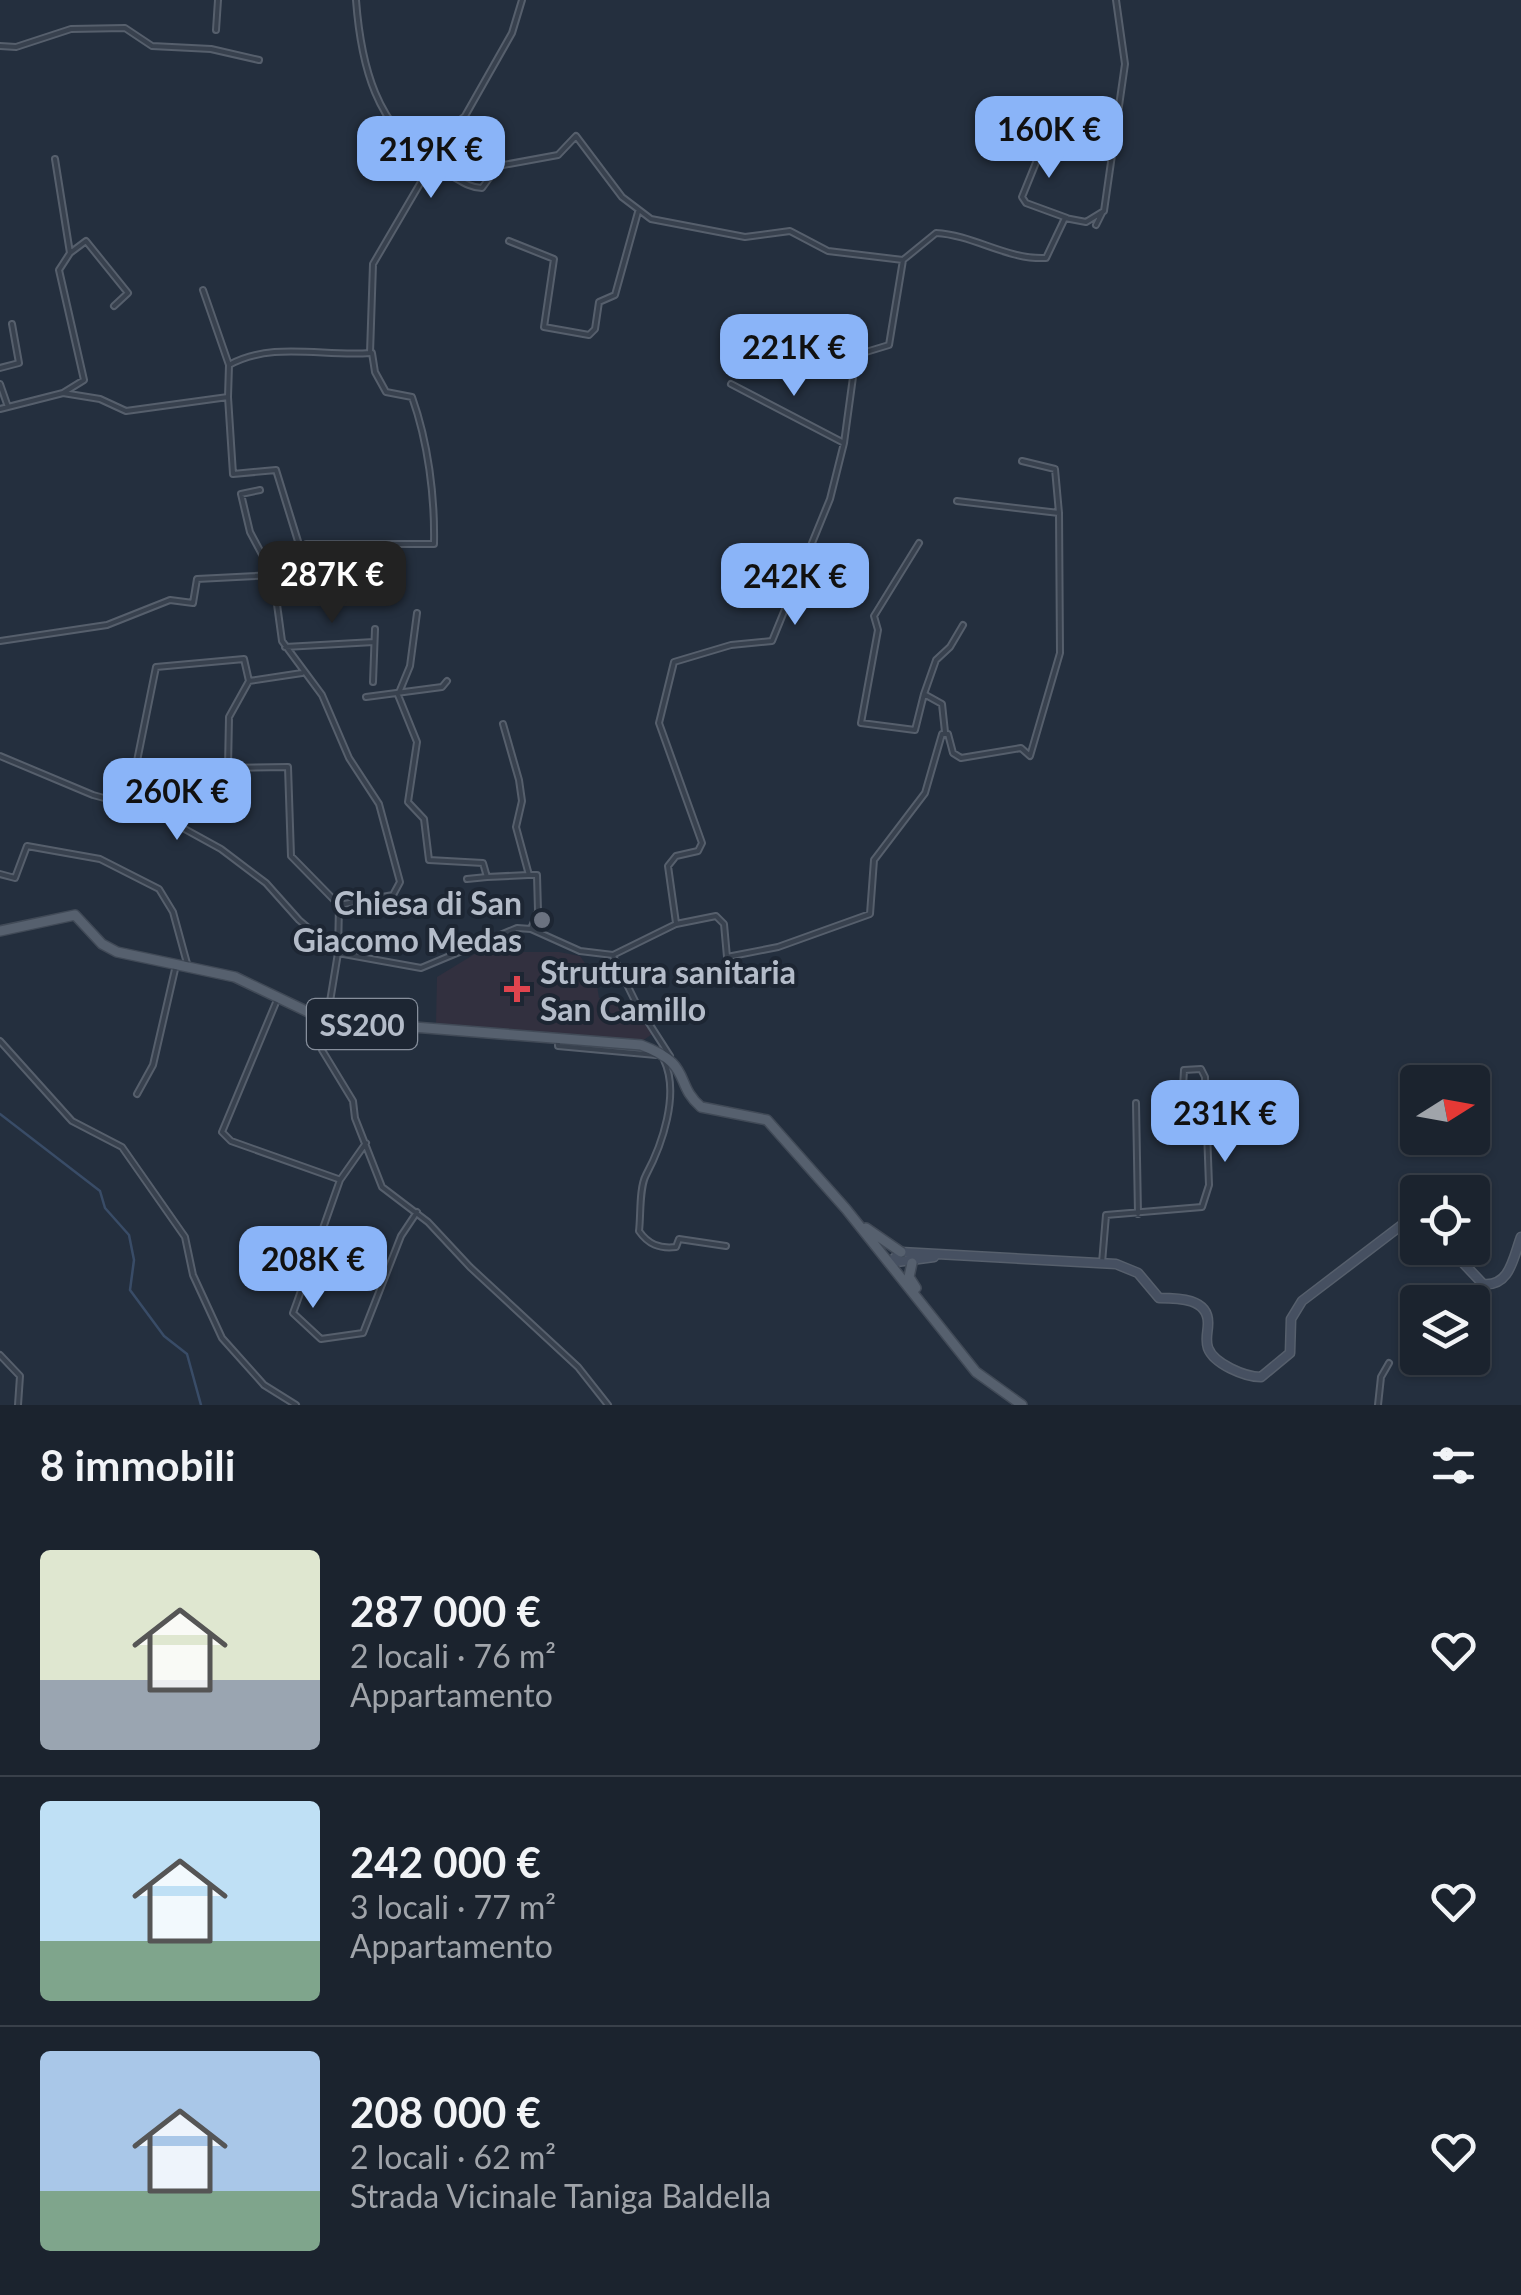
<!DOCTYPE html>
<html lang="it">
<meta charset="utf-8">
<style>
body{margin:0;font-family:Lato,sans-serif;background:#242b36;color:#f1f3f6;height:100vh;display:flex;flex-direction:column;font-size:38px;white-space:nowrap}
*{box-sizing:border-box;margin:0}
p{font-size:32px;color:#a0a4aa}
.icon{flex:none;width:55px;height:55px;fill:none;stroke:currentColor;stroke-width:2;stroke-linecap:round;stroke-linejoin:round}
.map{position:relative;height:1405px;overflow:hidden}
.sheet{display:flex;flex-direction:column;background:#1b232e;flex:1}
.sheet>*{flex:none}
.needle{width:65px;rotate:79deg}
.tools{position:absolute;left:1400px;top:1065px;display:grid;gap:20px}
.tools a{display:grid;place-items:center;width:90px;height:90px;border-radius:10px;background:#1b232e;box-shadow:0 2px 8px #0004,0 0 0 2px #39404a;font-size:50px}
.price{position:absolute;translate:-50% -85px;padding:0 22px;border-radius:20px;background:#8ab4f8;color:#111;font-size:32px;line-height:65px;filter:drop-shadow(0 2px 5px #0008)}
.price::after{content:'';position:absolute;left:50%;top:60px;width:30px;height:22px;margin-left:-15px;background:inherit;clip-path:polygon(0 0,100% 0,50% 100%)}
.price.active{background:#222;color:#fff}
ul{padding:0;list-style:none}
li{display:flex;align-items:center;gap:30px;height:250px;padding:0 40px}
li+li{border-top:2px solid #39404a}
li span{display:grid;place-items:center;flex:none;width:280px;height:200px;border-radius:10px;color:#555}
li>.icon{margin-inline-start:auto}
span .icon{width:120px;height:120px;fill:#fffc;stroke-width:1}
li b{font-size:42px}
h2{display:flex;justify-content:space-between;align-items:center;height:120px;padding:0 40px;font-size:42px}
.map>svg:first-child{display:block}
.medical{fill:#32303f}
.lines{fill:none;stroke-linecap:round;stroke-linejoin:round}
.stream{stroke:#394c67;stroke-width:2.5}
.street-casing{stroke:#565f6c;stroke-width:8}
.secondary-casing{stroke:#565f6c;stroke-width:11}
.primary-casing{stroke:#414a57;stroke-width:12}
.street{stroke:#38414e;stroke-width:4}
.secondary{stroke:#465061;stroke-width:8}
.primary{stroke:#56606e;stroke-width:9}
.worship-dot{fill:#6b7280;stroke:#1d2633;stroke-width:4}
.health-dot{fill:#e0444e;stroke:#1d2633;stroke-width:4}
.labels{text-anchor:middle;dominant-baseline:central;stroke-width:8;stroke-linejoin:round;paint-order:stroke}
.shield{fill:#1d2633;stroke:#878f9c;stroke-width:2.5}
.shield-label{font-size:30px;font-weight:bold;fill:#b4bcc9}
.poi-label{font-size:32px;font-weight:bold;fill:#b4bcc9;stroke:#1d2633;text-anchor:end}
</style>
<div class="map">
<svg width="1521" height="1405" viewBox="0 0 1521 1405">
<rect width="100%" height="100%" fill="#242f3e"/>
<path class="medical" d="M 478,952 L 559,952 L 580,956 L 596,979 L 599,998 L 629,1003 L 652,1034 L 641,1042 L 436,1024 L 437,977 Z"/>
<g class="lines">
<path class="stream" d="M 0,1114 L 100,1191 L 105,1208 L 129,1235 L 134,1260 L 130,1290 L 164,1336 L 187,1354 L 201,1405"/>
<g class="street-casing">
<path id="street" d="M 356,0 C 361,66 376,126 434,164
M 216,30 L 218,0
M 0,46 L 16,47 L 71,29 L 125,28 L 152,46 L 211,49 L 259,60
M 1048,133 L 1022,197 L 1026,203 L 1067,218
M 55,159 L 70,253 L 59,270 L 84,380 L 63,393
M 433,168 L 448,130 L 465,116 L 512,33 L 522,0
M 1096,225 L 1102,213
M 509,241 L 554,259 L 544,327 L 589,335 L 595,329 L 599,302 L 615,295 L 638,212
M 70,253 L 86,241 L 128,293 L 114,306
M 903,260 L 936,233 C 974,235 1007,260 1046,258 L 1065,218 L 1086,222 L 1104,211 L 1125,64 L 1116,0
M 203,290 L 229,365
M 0,368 L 19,363 L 12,324
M 0,384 L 8,407
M 731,384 L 844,443
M 228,397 L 233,474 L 276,470 L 301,551
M 0,409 L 63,393 L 100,399 L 126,411 L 228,397 L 229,365 C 272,341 324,357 370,353 L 373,264 L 428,170 C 447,166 462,188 482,188 L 498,166 L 558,155 L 576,136 L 622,197 L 651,219 L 745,237 L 790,231 L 828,251 L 903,260
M 957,501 L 1059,513
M 919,543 L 874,616 L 878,630 L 861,723 L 915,730 L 924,694 L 942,704 L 945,732
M 417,613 L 410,666 L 398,695 L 417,742 L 408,802 L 424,819 L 429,860 L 483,863 L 487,877 L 467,879
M 0,641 L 107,625 L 170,600 L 193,603 L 197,579 L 273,575 L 250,532 L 241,494 L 260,490
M 285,647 L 374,642
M 373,682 L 375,629
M 924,694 L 936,660 L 950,647 L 963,625
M 366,697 L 442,687 L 447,681
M 503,724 L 519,780 L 522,801 L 516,827 L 529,875 L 537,875 L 538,911 L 531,929
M 0,756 L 93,795 L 152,811 L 221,849 L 266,883 L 299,920 L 338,953 L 421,968 L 517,928 L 531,929 L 580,951 L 613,955 L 676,924 L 716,916 L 724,924 L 727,957 L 778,947 L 870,914 L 874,860 L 925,793 L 942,734 L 948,734 L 953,753 L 961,758 L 1021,748 L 1030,756 L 1060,653 L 1059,513 L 1055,469 L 1022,461
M 137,761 L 156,667 L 244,659 L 249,681
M 228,768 L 229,717 L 249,681 L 302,673
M 220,784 L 223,768 L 288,767 L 291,856 L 339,905
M 0,874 L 15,878 L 27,846 L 100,859 L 159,889 L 173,912 L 188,967
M 487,877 L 528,875
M 339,905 L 393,895 L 400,882 L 379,804 L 349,758 L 322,695 L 282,641 L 273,575 L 303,569 L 301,551 L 306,544 L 434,544 C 435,496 428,442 412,397 L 386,392 L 375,372 L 372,353
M 339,905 L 338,953 L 322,1050 L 353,1101 L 355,1118 L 382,1187 L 428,1222 L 470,1267 L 578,1367 L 608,1405
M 676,923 L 668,866 L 676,856 L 698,851 L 702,843 L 659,723 L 674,662 L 731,645 L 772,641 L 830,499 L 844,443 L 856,355 L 889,345 L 903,260
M 613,956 L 636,1003 L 670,1056
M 277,1000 L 222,1132 L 231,1141 L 338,1179
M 558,1039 L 558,1046 L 656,1055
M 0,1041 L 72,1121 L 122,1147 L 185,1237 L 193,1275 L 222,1338 L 264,1385 L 296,1405
M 664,1060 C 680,1094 662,1145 646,1175 C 639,1188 641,1215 639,1231 C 648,1244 659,1249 676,1247 L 679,1239 L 726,1246
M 137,1094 L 153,1065 L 176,965
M 1136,1103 L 1138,1214
M 366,1143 L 340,1180 L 297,1302 L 293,1313 L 321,1339 L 363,1333 L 401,1236 L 417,1212
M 1102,1263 L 1106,1215 L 1202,1207 L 1209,1185 L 1205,1077 L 1201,1069 L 1184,1070 L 1183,1087
M 0,1355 L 20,1376 L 18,1405
M 1378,1405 L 1381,1377 L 1389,1363"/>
</g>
<g class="secondary-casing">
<path id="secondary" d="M 1449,1248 L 1483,1284 C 1510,1287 1513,1258 1521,1237
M 889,1263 L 901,1252 L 1116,1264 L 1138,1273 L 1159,1298 C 1178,1298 1209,1298 1208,1324 C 1208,1332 1205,1339 1208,1348 C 1214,1364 1245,1377 1261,1377 L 1290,1353 L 1291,1319 L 1302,1301 L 1407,1221 L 1418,1220
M 889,1263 L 934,1257"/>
</g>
<g class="primary-casing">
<path id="primary" d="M 0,931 L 75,915 L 102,944 L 117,952 L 235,977 L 325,1020 L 641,1045 C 694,1065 673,1083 701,1107 L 767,1120 L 846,1209 L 976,1372 L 1022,1405
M 866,1228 L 901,1252
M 912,1263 L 909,1277 L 916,1288"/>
</g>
<use href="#street" class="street"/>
<use href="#secondary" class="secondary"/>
<use href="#primary" class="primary"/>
</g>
<circle class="worship-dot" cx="542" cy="920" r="10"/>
<path class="health-dot" d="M512 974h10v10h10v10h-10v10h-10v-10h-10v-10h10z"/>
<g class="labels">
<rect class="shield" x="307" y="999" width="110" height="50" rx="8"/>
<g class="shield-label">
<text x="362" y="1024">SS200</text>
</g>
<g class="poi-label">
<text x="522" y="902">Chiesa di San<tspan x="522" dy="37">Giacomo Medas</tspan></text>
<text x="540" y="971" text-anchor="start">Struttura sanitaria<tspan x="540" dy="37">San Camillo</tspan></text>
</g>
</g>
</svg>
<div class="tools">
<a><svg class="needle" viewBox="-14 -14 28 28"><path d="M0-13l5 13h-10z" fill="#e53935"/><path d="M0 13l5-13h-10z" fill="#a0a4aa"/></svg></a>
<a><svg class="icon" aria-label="locate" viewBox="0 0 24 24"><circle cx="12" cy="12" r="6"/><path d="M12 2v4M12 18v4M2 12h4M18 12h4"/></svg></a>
<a><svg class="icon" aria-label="layers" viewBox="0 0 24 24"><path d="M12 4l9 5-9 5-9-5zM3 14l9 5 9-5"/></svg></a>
</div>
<b class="price" style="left:1049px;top:181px">160K €</b>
<b class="price" style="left:431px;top:201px">219K €</b>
<b class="price" style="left:794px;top:399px">221K €</b>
<b class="price active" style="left:332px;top:626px">287K €</b>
<b class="price" style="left:795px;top:628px">242K €</b>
<b class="price" style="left:177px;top:843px">260K €</b>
<b class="price" style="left:1225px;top:1165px">231K €</b>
<b class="price" style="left:313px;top:1311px">208K €</b>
</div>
<section class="sheet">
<h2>8 immobili<svg class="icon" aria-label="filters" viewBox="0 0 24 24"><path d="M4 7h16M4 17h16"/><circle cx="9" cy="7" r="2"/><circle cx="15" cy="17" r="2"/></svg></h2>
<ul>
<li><span style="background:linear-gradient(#dfe7d0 65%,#9aa5b1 0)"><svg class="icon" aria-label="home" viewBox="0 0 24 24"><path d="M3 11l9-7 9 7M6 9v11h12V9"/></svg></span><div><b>287 000 €</b><p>2 locali · 76 m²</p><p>Appartamento</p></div><svg class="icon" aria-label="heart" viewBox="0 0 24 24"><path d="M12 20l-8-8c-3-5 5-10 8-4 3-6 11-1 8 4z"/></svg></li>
<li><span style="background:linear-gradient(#bfe0f5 70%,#7fa58c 0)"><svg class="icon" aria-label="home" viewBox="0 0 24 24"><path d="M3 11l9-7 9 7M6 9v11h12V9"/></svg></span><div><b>242 000 €</b><p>3 locali · 77 m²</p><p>Appartamento</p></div><svg class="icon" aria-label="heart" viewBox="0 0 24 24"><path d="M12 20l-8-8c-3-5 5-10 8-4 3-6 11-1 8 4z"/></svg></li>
<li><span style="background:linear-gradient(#a9c7e8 70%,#7fa58c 0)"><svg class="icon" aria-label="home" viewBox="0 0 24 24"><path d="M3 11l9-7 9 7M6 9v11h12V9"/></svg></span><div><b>208 000 €</b><p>2 locali · 62 m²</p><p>Strada Vicinale Taniga Baldella</p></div><svg class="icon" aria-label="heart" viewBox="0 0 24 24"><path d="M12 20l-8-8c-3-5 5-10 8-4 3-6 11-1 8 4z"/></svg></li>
</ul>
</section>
